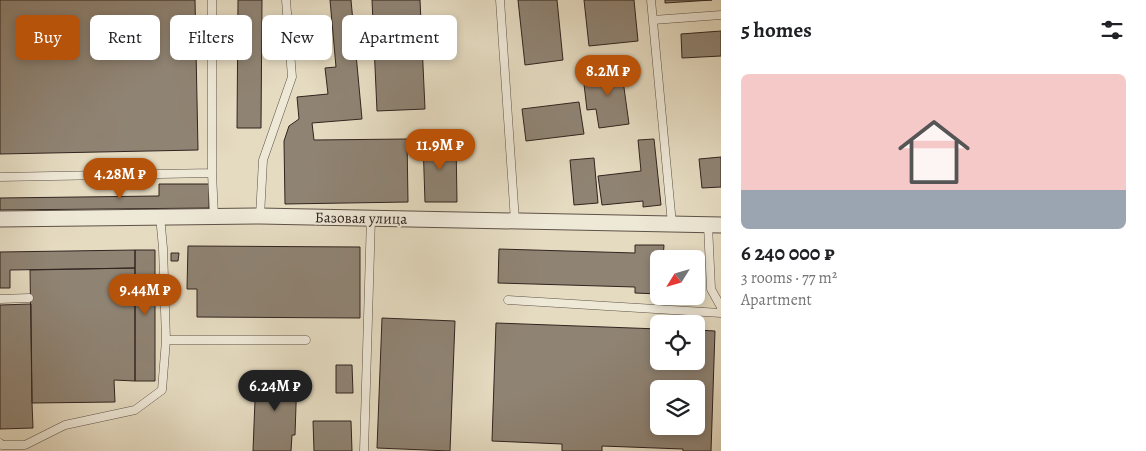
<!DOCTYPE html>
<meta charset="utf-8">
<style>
body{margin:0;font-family:Alegreya,serif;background:#f6f6f6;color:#202124;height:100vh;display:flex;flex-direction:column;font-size:19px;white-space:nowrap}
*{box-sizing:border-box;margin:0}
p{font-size:16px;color:#757577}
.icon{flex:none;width:28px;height:28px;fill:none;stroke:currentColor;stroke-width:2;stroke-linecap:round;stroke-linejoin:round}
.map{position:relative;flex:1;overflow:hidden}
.side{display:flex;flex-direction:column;background:#fff;width:425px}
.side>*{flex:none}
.banner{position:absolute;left:15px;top:15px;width:475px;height:45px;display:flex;gap:10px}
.needle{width:32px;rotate:233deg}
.fabs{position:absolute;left:650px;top:250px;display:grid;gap:10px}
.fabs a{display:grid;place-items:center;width:55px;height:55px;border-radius:8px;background:#fff;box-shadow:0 2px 8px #0003;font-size:25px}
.price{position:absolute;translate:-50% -42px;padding:0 11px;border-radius:18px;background:#b45309;color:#fff;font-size:16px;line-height:32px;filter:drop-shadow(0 1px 2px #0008)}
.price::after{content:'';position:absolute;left:50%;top:30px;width:15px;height:11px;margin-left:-8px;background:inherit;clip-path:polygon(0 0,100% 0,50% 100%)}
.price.current{background:#222;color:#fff}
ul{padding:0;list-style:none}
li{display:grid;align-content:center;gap:10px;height:265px;padding:0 20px}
li span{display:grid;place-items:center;height:155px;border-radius:8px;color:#555}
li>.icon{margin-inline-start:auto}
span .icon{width:90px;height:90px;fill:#fffc;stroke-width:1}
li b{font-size:21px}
h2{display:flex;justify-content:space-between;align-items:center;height:60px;padding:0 20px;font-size:21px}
.chip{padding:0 18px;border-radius:8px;background:#fff;box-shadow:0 2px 8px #0003;font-size:18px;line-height:45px}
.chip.current{background:#b45309;color:#fff}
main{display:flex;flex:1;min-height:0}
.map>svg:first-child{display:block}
.building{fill:#8f8373;stroke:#31241f;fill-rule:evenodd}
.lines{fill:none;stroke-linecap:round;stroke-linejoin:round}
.service-casing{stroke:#5e5248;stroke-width:9}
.minor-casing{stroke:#5e5248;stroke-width:17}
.service{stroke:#eee8d7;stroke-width:8}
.minor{stroke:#eee8d7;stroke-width:15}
.labels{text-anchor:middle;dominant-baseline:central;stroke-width:4;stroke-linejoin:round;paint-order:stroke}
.street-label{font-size:15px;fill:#31241f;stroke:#eee8d7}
</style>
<main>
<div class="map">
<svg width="721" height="451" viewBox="0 0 721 451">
<rect width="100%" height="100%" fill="#e5dbc1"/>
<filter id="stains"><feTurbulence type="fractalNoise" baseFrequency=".004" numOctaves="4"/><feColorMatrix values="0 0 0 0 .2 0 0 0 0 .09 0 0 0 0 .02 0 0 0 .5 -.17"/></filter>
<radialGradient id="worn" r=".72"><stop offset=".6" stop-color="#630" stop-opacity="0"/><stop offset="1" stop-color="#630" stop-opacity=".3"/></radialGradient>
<path class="building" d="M 0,0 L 195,0 L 198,150 L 0,154 Z
M 238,0 L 262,0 L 261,128 L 237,128 Z
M 330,0 L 351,0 L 362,119 L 312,123 L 314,140 L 407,139 L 408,202 L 285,204 L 284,141 L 289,126 L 299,119 L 297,97 L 328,94 L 325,68 L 336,67 Z
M 372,0 L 420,0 L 425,109 L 377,111 Z
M 518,0 L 557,0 L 563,60 L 525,65 Z
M 584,0 L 634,0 L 638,41 L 589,46 Z
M 665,0 L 712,0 L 665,3 Z
M 721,31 L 721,56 L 682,58 L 681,34 Z
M 621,66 L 629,124 L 599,128 L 596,109 L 587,110 L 584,84 L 592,83 L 590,70 Z
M 579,102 L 584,134 L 526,141 L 522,109 Z
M 654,139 L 661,205 L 643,207 L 643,201 L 602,205 L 598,176 L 641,171 L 638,140 Z
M 456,140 L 457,202 L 425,202 L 423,141 Z
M 721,157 L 721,187 L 702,188 L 699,159 Z
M 594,158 L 598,203 L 574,205 L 570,160 Z
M 159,184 L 209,184 L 209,208 L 0,210 L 0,198 L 159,196 Z
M 635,245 L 664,245 L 663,259 L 659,259 L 659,294 L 635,293 L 635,287 L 498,283 L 499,249 L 635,253 Z
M 188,246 L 360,247 L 360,318 L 197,317 L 197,289 L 187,289 Z
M 135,250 L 155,250 L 155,381 L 135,381 Z
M 135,250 L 135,268 L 10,270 L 10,288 L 0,288 L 0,252 Z
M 171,253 L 179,253 L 178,261 L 171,261 Z
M 135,268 L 135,381 L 114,380 L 115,402 L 32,403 L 30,270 Z
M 31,304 L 32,403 L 33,428 L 0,429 L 0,305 Z
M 382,318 L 455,321 L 450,451 L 377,448 Z
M 496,323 L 659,329 L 659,361 L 696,361 L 696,330 L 715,331 L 711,451 L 683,451 L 683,449 L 602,446 L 602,451 L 562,451 L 562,444 L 492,441 ZM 659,389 L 696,389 L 696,426 L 659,426 Z
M 336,365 L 352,365 L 353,393 L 336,393 Z
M 256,374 L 297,375 L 295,435 L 292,435 L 291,451 L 253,451 Z
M 313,421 L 351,421 L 352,451 L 314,451 Z"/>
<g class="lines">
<g class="service-casing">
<path id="service" d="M 500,0 L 515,221
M 651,0 L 672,224
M 653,20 L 721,15
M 212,173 L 214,216
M 0,177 L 212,173 L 212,0
M 260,216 L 263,160 L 292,77 L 286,0
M 708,225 L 711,289 L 721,307
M 0,299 L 29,298
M 508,300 L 721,313
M 166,340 L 306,340
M 0,443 L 2,445 L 25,445 L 65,425 L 135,410 L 162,390 L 166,340 L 163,248 L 160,216
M 364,451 L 371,218"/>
</g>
<g class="minor-casing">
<path id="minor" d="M 0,219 L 260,216 L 721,225"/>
</g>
<use href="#service" class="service"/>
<use href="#minor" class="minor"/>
</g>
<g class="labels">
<g class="street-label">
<text transform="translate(361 218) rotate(1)">Базовая улица</text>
</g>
</g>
<rect width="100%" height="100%" filter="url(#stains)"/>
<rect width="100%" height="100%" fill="url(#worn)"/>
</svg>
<div class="fabs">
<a><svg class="needle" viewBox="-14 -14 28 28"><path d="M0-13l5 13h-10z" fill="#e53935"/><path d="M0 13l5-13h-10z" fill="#757577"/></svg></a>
<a><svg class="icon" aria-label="locate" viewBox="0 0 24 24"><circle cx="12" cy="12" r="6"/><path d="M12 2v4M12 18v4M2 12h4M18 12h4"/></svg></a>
<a><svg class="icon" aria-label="layers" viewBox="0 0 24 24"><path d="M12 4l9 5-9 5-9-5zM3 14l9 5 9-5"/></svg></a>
</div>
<b class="price" style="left:608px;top:97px">8.2M ₽</b>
<b class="price" style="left:440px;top:171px">11.9M ₽</b>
<b class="price" style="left:120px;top:200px">4.28M ₽</b>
<b class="price" style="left:145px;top:316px">9.44M ₽</b>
<b class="price current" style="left:275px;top:412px">6.24M ₽</b>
<div class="banner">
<a class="chip current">Buy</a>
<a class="chip">Rent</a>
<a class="chip">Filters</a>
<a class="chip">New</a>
<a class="chip">Apartment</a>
</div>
</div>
<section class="side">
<h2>5 homes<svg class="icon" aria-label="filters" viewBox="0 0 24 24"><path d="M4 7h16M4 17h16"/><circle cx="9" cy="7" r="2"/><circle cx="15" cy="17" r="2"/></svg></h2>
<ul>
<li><span style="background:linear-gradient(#f6c9c9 75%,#9aa5b1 0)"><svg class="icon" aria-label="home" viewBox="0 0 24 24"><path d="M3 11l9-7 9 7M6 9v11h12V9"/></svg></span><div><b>6 240 000 ₽</b><p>3 rooms · 77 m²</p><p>Apartment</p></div></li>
</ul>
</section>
</main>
